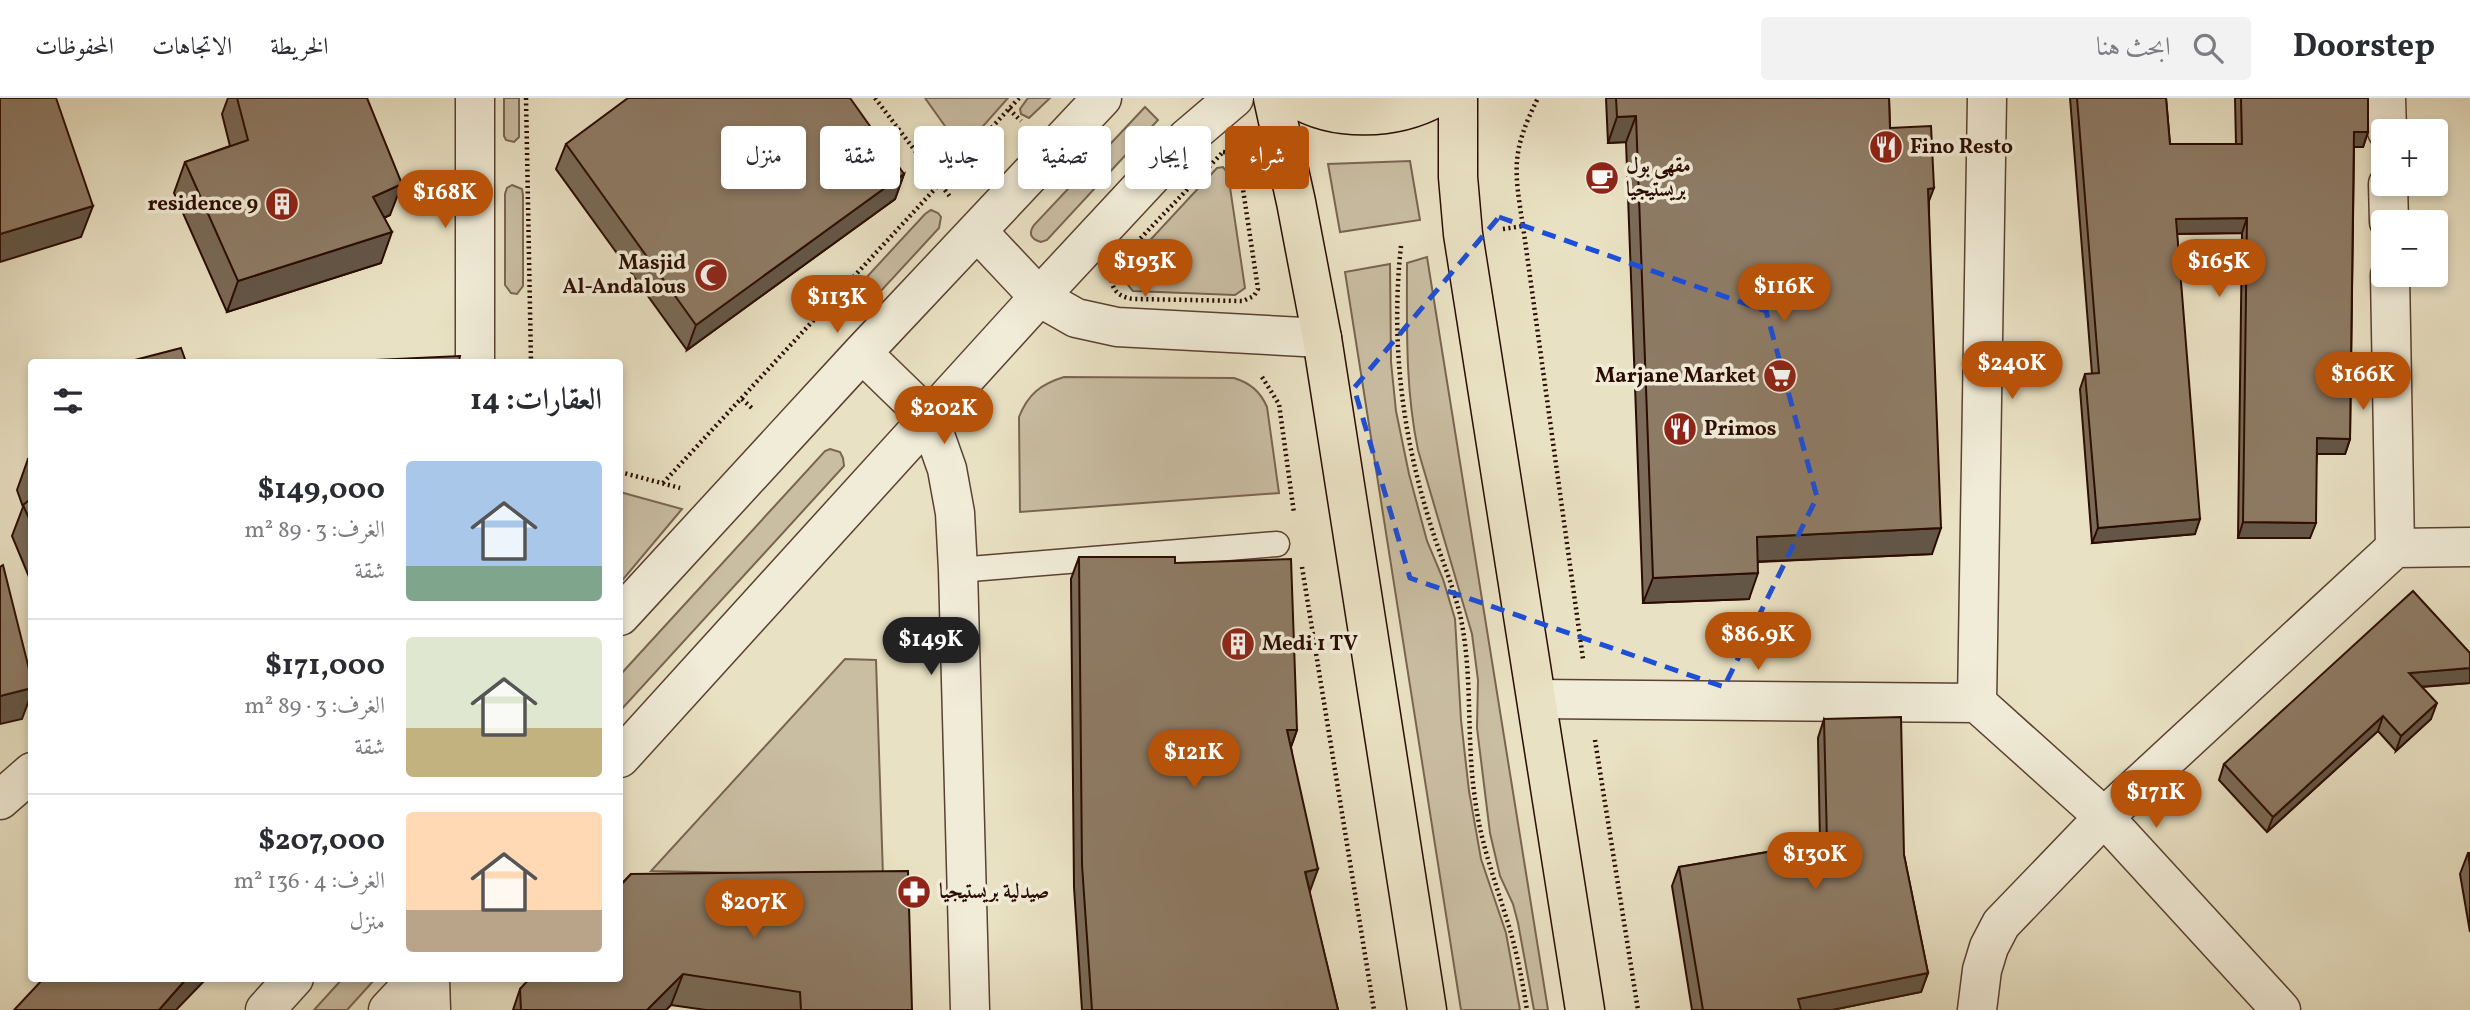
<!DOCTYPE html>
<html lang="ar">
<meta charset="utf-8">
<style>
body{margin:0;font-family:Vollkorn,Amiri,serif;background:#f2f2f3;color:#2b2b33;direction:rtl;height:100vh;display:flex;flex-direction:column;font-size:26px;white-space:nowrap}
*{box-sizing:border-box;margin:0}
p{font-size:23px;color:#7c7c81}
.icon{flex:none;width:38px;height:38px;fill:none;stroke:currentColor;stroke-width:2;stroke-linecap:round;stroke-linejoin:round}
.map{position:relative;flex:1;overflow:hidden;direction:ltr}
.sheet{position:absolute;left:28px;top:261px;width:595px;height:623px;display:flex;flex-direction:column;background:#fff;border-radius:7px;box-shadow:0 4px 10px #0003;direction:rtl}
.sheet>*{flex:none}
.top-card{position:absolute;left:644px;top:28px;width:665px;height:63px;direction:rtl;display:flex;gap:14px}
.controls{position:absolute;left:2371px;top:21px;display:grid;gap:14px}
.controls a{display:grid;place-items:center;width:77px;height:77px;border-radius:7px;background:#fff;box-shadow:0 4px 10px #0003;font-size:35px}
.price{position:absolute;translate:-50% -60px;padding:0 16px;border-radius:24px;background:#b45309;color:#fff;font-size:23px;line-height:46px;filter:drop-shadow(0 2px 4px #0008)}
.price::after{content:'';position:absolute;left:50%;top:42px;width:21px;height:16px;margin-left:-10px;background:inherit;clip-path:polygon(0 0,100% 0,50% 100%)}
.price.on{background:#222;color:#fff}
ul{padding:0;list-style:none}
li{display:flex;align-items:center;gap:21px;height:175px;padding:0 21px}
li+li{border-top:2px solid #e1e1e2}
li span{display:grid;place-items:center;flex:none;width:196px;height:140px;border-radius:7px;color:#555}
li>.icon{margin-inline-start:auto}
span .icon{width:84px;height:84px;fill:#fffc;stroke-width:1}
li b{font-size:30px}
h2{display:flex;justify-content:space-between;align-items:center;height:84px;padding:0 21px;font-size:30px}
.pill{padding:0 24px;border-radius:7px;background:#fff;box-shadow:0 4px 10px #0003;font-size:24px;line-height:63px}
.pill.on{background:#b45309;color:#fff}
header{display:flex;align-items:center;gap:42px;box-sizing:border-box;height:98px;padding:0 35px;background:#fff;border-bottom:2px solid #e1e1e2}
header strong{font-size:33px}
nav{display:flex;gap:38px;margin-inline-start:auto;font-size:24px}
.search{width:490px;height:63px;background:#f2f2f3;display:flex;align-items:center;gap:18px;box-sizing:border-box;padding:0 24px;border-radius:7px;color:#7c7c81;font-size:26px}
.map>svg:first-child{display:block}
.green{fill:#c9bda2;stroke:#7a6451;stroke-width:2}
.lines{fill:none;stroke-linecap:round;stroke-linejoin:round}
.service-casing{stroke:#5a4131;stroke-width:27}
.minor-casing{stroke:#5a4131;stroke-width:41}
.primary-casing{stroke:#2b0c00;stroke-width:41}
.path{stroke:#2b0c00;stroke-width:4.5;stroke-dasharray:2 3.5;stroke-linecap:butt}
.service{stroke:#f1ecd8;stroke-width:24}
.minor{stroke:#f1ecd8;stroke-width:38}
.primary{stroke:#e9e1c3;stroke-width:38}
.wall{fill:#7a6a57;stroke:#2b0c00;stroke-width:2}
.shaded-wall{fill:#635647;stroke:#2b0c00;stroke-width:2}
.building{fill:#8e7b65;stroke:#2b0c00;stroke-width:2}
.marked{fill:none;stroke:#1d4ed8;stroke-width:5;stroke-dasharray:14 9;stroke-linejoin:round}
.labels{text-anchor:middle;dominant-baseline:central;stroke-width:7;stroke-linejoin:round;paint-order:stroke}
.poi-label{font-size:21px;font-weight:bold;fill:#2b0c00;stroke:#f1ecd8;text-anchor:start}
</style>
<header>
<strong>Doorstep</strong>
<div class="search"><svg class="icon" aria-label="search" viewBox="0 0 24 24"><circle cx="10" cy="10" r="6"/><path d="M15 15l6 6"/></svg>ابحث هنا</div>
<nav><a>الخريطة</a><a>الاتجاهات</a><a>المحفوظات</a></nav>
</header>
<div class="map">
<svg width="2470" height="912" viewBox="0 0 2470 912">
<rect width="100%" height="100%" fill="#e9e1c3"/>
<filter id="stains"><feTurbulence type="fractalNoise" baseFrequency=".00286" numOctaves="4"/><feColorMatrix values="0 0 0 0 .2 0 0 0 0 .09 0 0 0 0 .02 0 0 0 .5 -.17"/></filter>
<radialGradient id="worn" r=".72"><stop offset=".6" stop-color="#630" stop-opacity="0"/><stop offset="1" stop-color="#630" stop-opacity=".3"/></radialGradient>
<path class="green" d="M 504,0 L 519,0 L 519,39 L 514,44 L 506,42 L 504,38 Z
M 925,0 L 1008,0 L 962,52 Z
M 1028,0 L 1050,0 L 1029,20 L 1021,16 L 1020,11 Z
M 1145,9 L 1158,22 L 1047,142 L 1041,144 C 1031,141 1028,136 1034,127 Z
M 1410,63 L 1420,122 L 1340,134 L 1328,66 Z
M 1223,69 L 1228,76 L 1245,190 L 1235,197 L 1133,193 C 1124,183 1122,178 1128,166 L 1217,70 Z
M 512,87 L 522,91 L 523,97 L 523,188 L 517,196 L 511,195 L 505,187 L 505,96 L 507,90 Z
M 931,112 L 938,115 L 941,119 L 939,130 L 868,207 L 857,211 L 850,203 L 853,194 L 925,116 Z
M 1427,159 L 1548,912 L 1534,912 L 1518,825 L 1513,806 L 1500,778 L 1490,735 L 1477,630 L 1478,582 L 1472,536 L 1418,352 C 1405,290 1407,228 1407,165 Z
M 1390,166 L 1391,264 L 1396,313 L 1409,376 L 1427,443 L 1443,481 L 1455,521 L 1461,622 L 1469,693 L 1481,761 L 1506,835 L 1520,912 L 1461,912 L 1345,174 Z
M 1064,279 L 1234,280 C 1250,285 1260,293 1267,309 L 1279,395 L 1020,414 L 1019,319 C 1028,296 1041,286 1064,279 Z
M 830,351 L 840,354 L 843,360 L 844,368 L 620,613 L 620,577 L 825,353 Z
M 620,394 L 682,411 L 620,485 Z
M 845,561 L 876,562 L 883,778 L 651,773 Z
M 343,880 L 376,880 L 347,912 L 314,912 Z"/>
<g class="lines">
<g class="service-casing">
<path id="service" d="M 958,472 L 1277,446"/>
</g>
<g class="minor-casing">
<path id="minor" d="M 2386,0 L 2387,33
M 2388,86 L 2389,124
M 977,133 L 1039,199 L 1076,220 L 1117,229 L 1322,240
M 2390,177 L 2395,450
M 862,255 L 929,320 L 947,371 L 955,415 L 958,472 L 970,912
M 475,264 L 475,0
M 620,518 L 862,255 L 1102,0
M 1537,601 L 1977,605 L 2104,719 L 2281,912
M 1977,605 L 1987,0
M 620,660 L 1039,199 L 1187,40 L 1234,0
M 0,702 L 32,674
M 430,880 L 431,912
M 265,912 L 294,880
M 388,912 L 418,880
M 1977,912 L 1982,872 L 1989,849 L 2001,826 L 2104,719 L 2395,450 L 2470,449"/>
</g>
<g class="primary-casing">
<path id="primary" d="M 1273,0 L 1296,104 L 1322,240 L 1427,912
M 1296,0 C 1335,24 1395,22 1435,0
M 1458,0 L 1458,79 L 1463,136 L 1585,912"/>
</g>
<path class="path" d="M 526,0 L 531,264
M 875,0 L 951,100
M 1009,11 L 1021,23
M 1223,54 L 1233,55 L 1239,65 L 1258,191 L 1254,198 L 1243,203 L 1135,201 C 1115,200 1107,186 1114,168 Z
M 1523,128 L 1583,561
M 1503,131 L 1523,128 C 1514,71 1511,54 1538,0
M 1401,148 C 1391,239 1401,328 1427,415 C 1437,451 1453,485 1461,521 C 1473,581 1466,641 1475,701 C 1480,742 1494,780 1506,819 C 1516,849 1522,881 1527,912
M 1262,279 L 1279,306 L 1294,415
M 742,301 L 754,312
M 620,374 L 680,390
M 663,385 L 1019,0
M 1302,469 L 1374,912
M 1595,642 L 1638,912"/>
<use href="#service" class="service"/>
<use href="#minor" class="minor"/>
<use href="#primary" class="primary"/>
</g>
<path class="wall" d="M 228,0 L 367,0 L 390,117 L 384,120 L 381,165 L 227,214 L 174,95 L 185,64 L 230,48 L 222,16 Z
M 1606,0 L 1889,0 L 1890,30 L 1929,104 L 1932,456 L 1758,464 L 1749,501 L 1643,505 L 1626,44 L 1608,45 Z
M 2070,0 L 2166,0 L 2170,46 L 2236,46 L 2235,0 L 2368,0 L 2368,34 L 2363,49 L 2354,49 L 2350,341 L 2345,356 L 2317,356 L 2310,440 L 2238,440 L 2242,135 L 2177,136 L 2195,436 L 2092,445 L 2080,291 L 2085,276 L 2092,276 Z
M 566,46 L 904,76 L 895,101 L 687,252 L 556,71 Z
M 32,360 L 32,486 L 12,438 L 23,409 L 17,392 L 28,361 Z
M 1079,459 L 1175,465 L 1297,632 L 1291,649 L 1309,793 L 1338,912 L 1082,912 L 1074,789 L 1071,481 Z
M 2470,555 L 2470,585 L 2422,589 L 2431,621 L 2396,653 L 2378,633 L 2267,734 L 2219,682 L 2224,666 Z
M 1824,621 L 1904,757 L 1928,875 L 1921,894 L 1832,912 L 1692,912 L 1672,788 L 1679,769 L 1820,745 L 1818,640 Z
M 2468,755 L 2470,755 L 2470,834 L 2460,776 Z
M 631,776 L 912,912 L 706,912 L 671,907 L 666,912 L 513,912 L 520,891 Z"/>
<path class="shaded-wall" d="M 1636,18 L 1626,44 L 1608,45 L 1617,19 Z
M 2354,34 L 2368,34 L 2363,49 L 2349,49 Z
M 904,76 L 895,101 L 687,252 L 696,227 Z
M 402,86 L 390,117 L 362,130 L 373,99 Z
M 1934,90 L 1924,116 L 1928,91 Z
M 93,108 L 81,139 L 0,164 L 0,136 Z
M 2247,120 L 2242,135 L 2170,136 L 2176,121 Z
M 392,134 L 381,165 L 227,214 L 238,183 Z
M 2317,340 L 2350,341 L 2345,356 L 2311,356 Z
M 2200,421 L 2195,436 L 2092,445 L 2098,430 Z
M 2243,424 L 2316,425 L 2310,440 L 2238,440 Z
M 1941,430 L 1932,456 L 1748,464 L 1757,439 Z
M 1758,475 L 1749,501 L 1643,505 L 1653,480 Z
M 2470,570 L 2470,585 L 2404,590 L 2409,575 Z
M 32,590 L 32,594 L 22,621 L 0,626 L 0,598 Z
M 2437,605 L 2431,621 L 2396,653 L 2401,638 Z
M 2383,618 L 2378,633 L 2267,734 L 2273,719 Z
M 1287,632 L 1297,632 L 1289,654 Z
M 1318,771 L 1310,793 L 1305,774 Z
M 1928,875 L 1921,894 L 1832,912 L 1794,912 L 1798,901 Z
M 683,876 L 671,907 L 666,912 L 647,912 Z
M 187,880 L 207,880 L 176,912 L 159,912 Z"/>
<path class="building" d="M 0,0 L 56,0 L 93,108 L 0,136 Z
M 237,0 L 367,0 L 402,86 L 373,99 L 392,134 L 238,183 L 185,64 L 248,42 Z
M 628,0 L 850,0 L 904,76 L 696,227 L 566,46 Z
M 1616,0 L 1889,0 L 1890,30 L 1931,28 L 1934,90 L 1928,91 L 1941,430 L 1757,439 L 1758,475 L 1653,480 L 1636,18 L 1617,19 Z
M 2077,0 L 2166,0 L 2170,46 L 2242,46 L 2241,0 L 2368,0 L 2368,34 L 2354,34 L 2350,341 L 2317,340 L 2316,425 L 2243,424 L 2247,120 L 2176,121 L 2200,421 L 2098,430 L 2085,276 L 2099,275 Z
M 181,250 L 186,264 L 127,264 Z
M 460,258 L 459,264 L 332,264 Z
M 32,360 L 32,371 L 28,361 Z
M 32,400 L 32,427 L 23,407 Z
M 1079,459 L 1175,459 L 1175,465 L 1291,461 L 1297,632 L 1287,632 L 1318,771 L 1305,774 L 1338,912 L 1092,912 L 1082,767 Z
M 3,467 L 32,583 L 32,590 L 0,598 L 0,469 Z
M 2413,493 L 2470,555 L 2470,570 L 2409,575 L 2437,605 L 2401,638 L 2383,618 L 2273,719 L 2224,666 Z
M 1901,619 L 1904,757 L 1928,875 L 1798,901 L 1801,912 L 1703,912 L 1679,769 L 1827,744 L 1824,621 Z
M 2468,755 L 2470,755 L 2470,769 Z
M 908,773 L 912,912 L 801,912 L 800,894 L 683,876 L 647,912 L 521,912 L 520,891 L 530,880 L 620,880 L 620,788 L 631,776 Z
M 44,880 L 187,880 L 159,912 L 14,912 Z"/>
<path class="marked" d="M 1499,119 L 1766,213 L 1817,399 L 1724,589 L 1410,480 L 1354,290 Z"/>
<defs>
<g id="restaurant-disc" transform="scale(1.75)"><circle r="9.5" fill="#8f2418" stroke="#f1ecd8"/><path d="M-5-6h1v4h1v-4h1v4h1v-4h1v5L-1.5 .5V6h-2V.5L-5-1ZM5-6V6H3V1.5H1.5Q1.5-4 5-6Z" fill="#fff"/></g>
<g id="cafe-disc" transform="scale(1.75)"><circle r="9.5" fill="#8f2418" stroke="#f1ecd8"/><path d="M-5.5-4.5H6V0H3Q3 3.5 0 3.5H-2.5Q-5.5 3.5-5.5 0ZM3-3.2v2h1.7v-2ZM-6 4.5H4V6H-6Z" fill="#fff"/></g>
<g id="building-disc" transform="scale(1.75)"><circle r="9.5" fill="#8f2418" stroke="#f1ecd8"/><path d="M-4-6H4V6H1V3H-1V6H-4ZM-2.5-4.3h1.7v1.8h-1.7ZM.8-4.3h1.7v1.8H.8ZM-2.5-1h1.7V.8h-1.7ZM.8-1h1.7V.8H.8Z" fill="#fff"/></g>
<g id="mosque-disc" transform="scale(1.75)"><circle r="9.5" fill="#8f2418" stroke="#f1ecd8"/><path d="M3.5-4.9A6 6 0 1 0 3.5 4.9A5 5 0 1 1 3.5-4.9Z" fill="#fff"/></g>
<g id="supermarket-disc" transform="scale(1.75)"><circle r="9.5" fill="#8f2418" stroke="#f1ecd8"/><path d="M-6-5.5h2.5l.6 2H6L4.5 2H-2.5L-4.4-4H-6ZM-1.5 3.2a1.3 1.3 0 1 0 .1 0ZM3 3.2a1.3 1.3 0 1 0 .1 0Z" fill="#fff"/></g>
<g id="pharmacy-disc" transform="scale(1.75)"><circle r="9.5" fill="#8f2418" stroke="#f1ecd8"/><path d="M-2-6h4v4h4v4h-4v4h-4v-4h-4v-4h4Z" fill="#fff"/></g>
</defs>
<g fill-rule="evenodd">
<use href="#restaurant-disc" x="1886" y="49"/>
<use href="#cafe-disc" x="1602" y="80"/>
<use href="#building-disc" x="282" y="106"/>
<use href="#mosque-disc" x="711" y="177"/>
<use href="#supermarket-disc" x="1780" y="278"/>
<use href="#restaurant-disc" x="1680" y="331"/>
<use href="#building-disc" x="1238" y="546"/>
<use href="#pharmacy-disc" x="914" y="794"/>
</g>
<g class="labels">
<g class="poi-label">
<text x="1910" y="49">Fino Resto</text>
<text x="1626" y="68">مقهى بول<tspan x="1626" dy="24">بريستيجيا</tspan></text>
<text x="258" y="106" text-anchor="end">residence 9</text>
<text x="686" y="165" text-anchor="end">Masjid<tspan x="686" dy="24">Al-Andalous</tspan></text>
<text x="1756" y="278" text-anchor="end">Marjane Market</text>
<text x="1704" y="331">Primos</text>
<text x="1262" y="546">Medi 1 TV</text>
<text x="939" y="794">صيدلية بريستيجيا</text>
</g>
</g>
<rect width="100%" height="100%" filter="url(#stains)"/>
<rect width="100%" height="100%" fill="url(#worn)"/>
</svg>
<div class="controls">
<a>+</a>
<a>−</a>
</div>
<b class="price" style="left:445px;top:132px">$168K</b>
<b class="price" style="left:1145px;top:201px">$193K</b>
<b class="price" style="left:2219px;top:201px">$165K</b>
<b class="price" style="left:1784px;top:226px">$116K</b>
<b class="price" style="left:837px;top:237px">$113K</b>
<b class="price" style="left:2012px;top:303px">$240K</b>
<b class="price" style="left:2363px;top:314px">$166K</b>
<b class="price" style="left:944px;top:348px">$202K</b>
<b class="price" style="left:1758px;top:574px">$86.9K</b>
<b class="price on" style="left:931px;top:579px">$149K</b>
<b class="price" style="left:1194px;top:692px">$121K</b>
<b class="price" style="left:2156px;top:732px">$171K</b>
<b class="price" style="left:1815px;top:794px">$130K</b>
<b class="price" style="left:754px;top:842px">$207K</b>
<div class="top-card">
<a class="pill on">شراء</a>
<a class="pill">إيجار</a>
<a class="pill">تصفية</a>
<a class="pill">جديد</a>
<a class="pill">شقة</a>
<a class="pill">منزل</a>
</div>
<section class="sheet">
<h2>العقارات: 14<svg class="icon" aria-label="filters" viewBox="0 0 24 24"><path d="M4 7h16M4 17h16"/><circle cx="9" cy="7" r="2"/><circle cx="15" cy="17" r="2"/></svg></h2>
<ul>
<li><span style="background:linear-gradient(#a9c7e8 75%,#7fa58c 0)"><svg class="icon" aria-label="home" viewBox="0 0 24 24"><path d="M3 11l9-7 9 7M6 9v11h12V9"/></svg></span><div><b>$149,000</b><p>الغرف: 3 · 89 m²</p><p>شقة</p></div></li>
<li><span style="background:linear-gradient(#dfe7d0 65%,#c2b280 0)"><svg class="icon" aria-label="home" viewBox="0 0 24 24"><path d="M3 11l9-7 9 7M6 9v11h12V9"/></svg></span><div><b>$171,000</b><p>الغرف: 3 · 89 m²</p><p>شقة</p></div></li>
<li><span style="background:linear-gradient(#ffd9b3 70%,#b9a48a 0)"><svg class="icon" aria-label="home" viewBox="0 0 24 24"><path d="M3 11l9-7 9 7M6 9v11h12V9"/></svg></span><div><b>$207,000</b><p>الغرف: 4 · 136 m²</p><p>منزل</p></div></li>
</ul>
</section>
</div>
